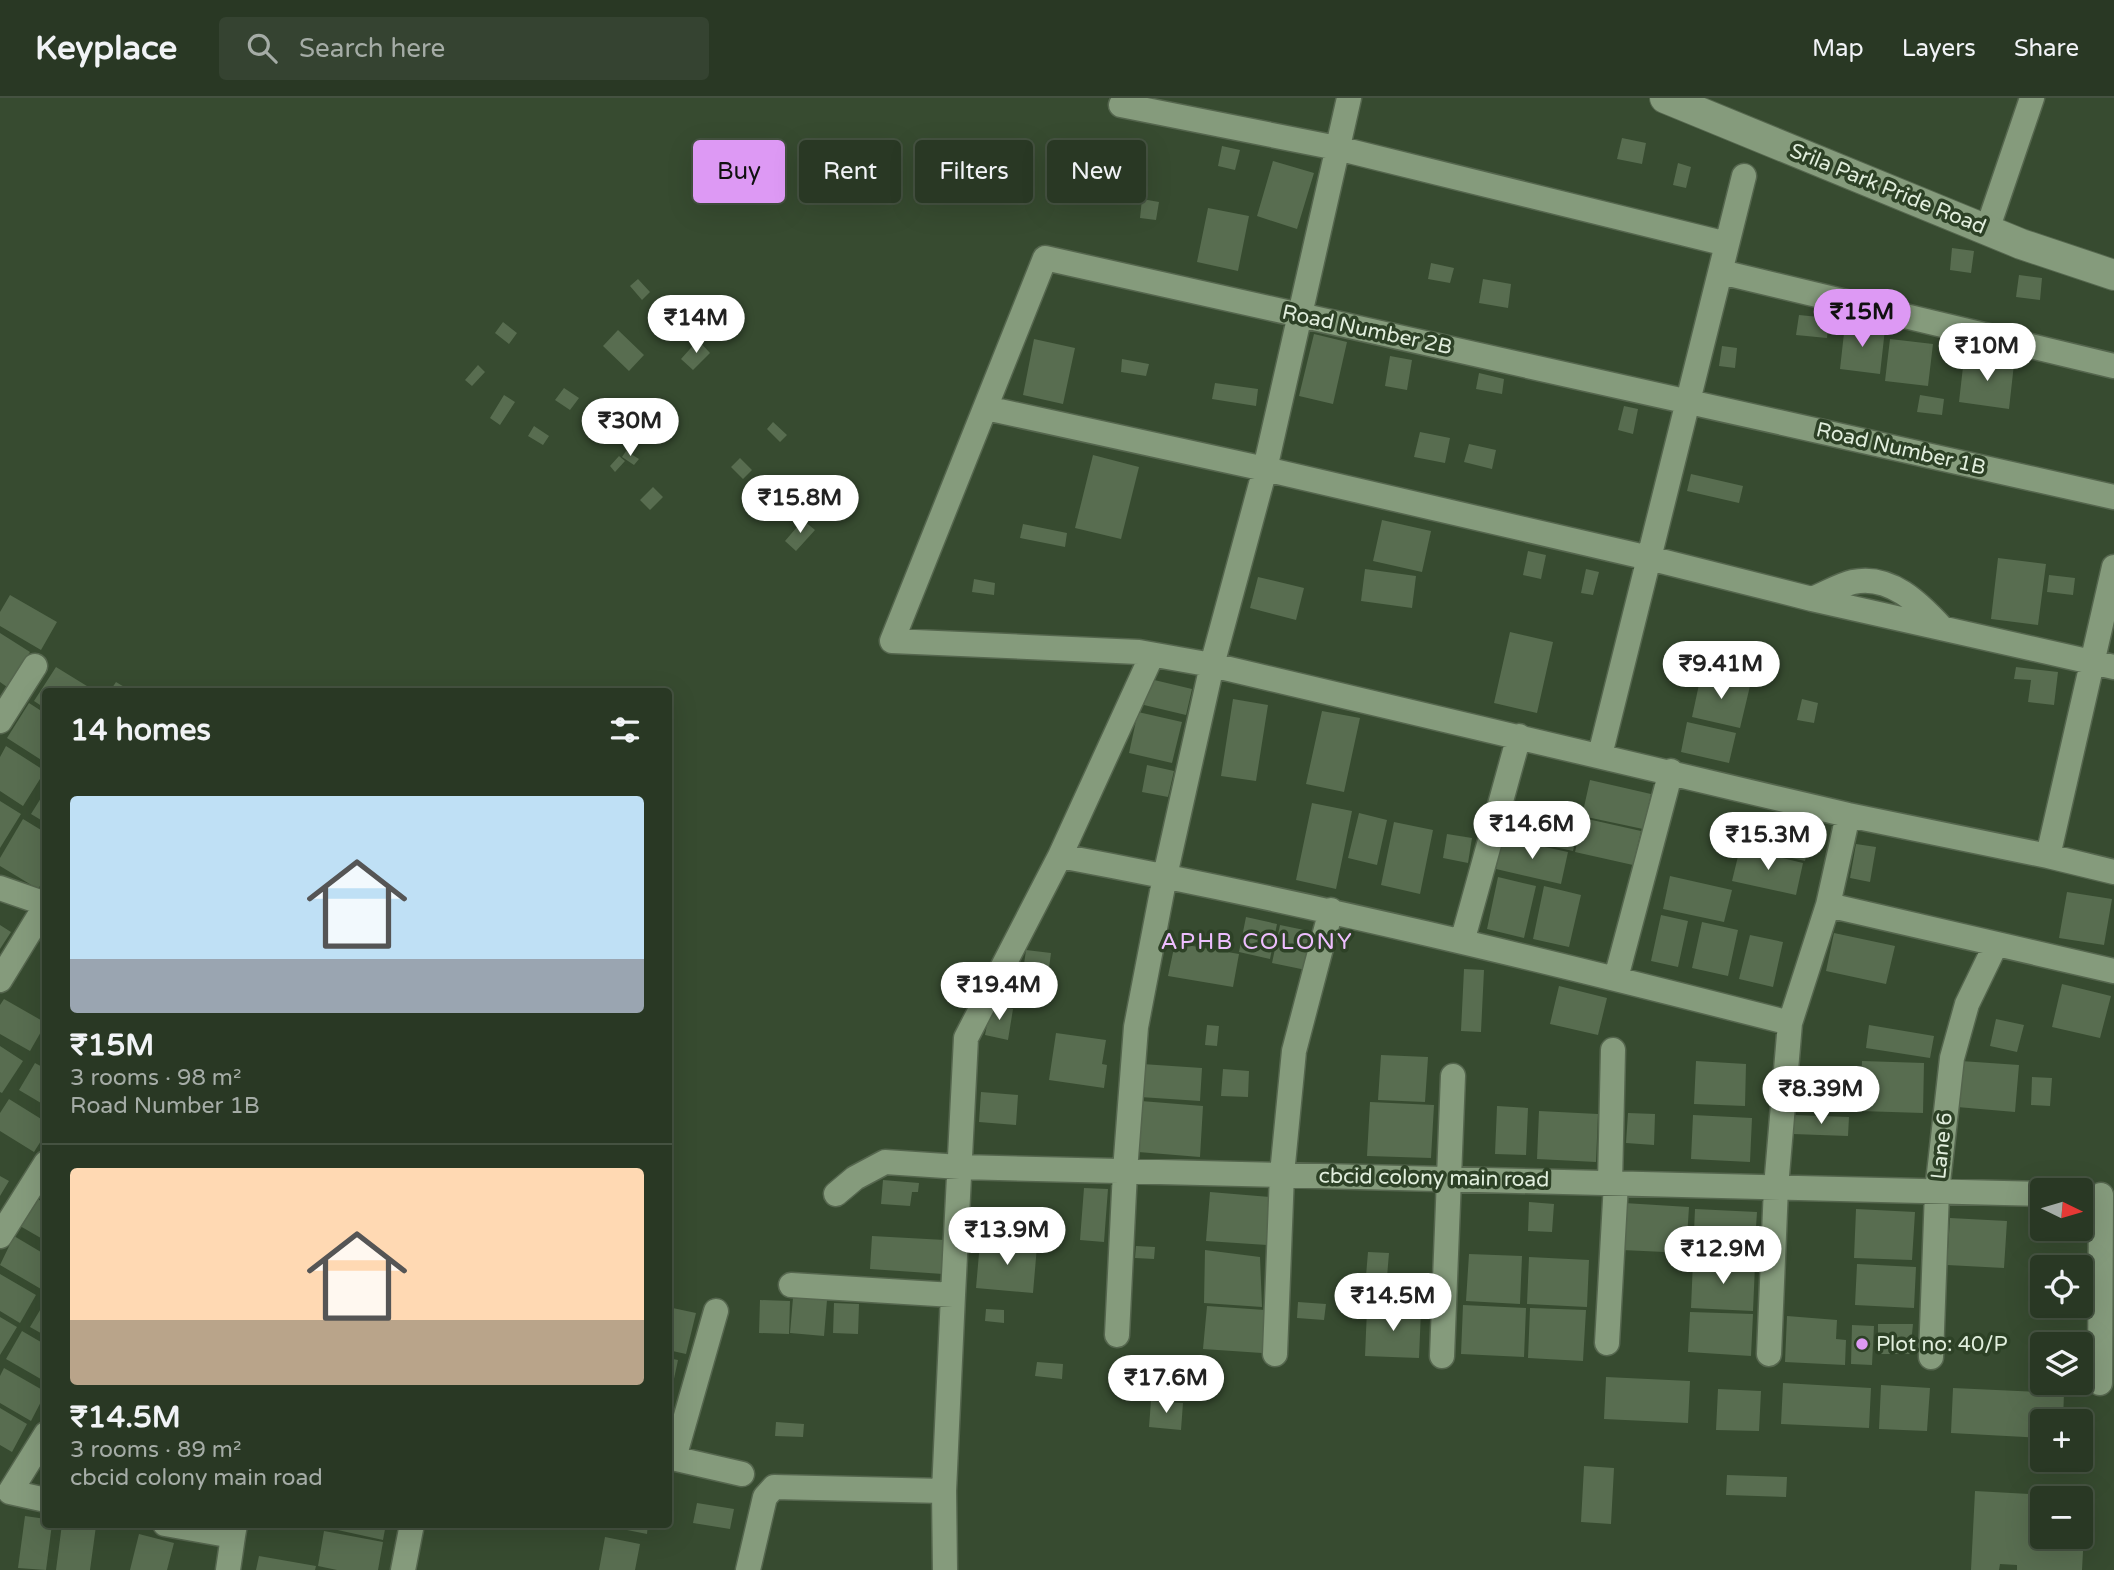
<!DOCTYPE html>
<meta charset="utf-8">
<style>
body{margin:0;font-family:"Varela Round",sans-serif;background:#354331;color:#f1f3f6;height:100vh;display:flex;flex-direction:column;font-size:26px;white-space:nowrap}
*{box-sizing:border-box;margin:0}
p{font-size:23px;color:#a5aca6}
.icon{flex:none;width:38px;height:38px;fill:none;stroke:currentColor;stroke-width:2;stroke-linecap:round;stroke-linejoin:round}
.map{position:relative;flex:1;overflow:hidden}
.side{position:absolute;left:42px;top:590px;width:630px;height:840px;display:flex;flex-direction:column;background:#293824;border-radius:7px;box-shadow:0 7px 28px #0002,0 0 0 2px #455241}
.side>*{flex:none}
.guide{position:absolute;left:693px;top:42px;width:665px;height:63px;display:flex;gap:14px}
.needle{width:46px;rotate:95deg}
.tools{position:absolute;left:2030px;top:1080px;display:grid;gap:14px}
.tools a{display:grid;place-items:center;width:63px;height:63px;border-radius:7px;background:#293824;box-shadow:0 7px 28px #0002,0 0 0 2px #455241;font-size:35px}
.price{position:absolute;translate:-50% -60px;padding:0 16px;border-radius:24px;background:#fff;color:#222;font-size:23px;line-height:46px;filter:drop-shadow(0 2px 4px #0008)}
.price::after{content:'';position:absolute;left:50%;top:42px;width:21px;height:16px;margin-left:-10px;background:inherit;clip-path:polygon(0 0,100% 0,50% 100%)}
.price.on{background:#dd99f4;color:#111}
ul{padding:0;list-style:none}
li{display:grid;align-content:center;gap:14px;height:371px;padding:0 28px}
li+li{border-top:2px solid #455241}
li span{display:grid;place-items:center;height:217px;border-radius:7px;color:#555}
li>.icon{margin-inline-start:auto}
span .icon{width:126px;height:126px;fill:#fffc;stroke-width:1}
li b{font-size:30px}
h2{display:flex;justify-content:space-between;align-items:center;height:84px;padding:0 28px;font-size:30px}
.tag{padding:0 24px;border-radius:7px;background:#293824;box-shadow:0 7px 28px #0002,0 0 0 2px #455241;font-size:24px;line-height:63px}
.tag.on{background:#dd99f4;color:#111}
header{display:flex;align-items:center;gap:42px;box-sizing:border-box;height:98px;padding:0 35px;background:#293824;border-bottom:2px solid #455241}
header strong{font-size:33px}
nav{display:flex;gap:38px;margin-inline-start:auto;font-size:24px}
.search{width:490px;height:63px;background:#354331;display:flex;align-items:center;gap:18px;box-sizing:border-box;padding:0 24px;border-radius:7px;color:#a5aca6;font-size:26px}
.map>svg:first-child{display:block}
.building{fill:#586d50}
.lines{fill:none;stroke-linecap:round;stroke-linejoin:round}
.minor-casing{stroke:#55664e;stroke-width:27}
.tertiary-casing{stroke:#55664e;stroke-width:32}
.minor{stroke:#859b7c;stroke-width:24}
.tertiary{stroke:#859b7c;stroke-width:30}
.poi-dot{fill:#dd99f4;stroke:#2d4126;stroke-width:2.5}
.labels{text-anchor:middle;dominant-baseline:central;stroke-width:7;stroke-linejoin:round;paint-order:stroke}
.street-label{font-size:21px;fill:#e1eedd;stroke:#2d4126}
.poi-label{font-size:21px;fill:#e1eedd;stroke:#2d4126;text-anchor:start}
.neighbourhood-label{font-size:23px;letter-spacing:2px;fill:#edbefe;stroke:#2d4126}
</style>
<header>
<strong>Keyplace</strong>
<div class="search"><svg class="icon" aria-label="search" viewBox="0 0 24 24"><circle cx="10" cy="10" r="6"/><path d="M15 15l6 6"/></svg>Search here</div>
<nav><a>Map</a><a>Layers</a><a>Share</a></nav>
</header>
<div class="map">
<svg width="2114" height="1472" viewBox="0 0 2114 1472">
<rect width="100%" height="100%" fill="#374b30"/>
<path class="building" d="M 1622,40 L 1646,45 L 1642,66 L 1617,61 Z
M 1222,48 L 1240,52 L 1235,72 L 1218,68 Z
M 1273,63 L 1314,75 L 1297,131 L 1257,118 Z
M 1678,65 L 1691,69 L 1686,90 L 1673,87 Z
M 1142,101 L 1159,104 L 1156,122 L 1140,120 Z
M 1208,110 L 1249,118 L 1238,173 L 1197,164 Z
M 1952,150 L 1974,153 L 1971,175 L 1950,172 Z
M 1431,165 L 1454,170 L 1450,185 L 1428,181 Z
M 2019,177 L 2042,180 L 2040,202 L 2016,199 Z
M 638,181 L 650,194 L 642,202 L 630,188 Z
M 1483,181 L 1511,186 L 1508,210 L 1479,205 Z
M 667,211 L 677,220 L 659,237 L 650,227 Z
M 1799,217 L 1829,220 L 1827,240 L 1796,237 Z
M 503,224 L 517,235 L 509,246 L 495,235 Z
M 1845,226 L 1885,231 L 1880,276 L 1840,271 Z
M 618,232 L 644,257 L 629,273 L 603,248 Z
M 1314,236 L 1347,244 L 1333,306 L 1299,298 Z
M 1034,241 L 1075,250 L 1063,306 L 1023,297 Z
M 1890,241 L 1933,246 L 1928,288 L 1885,283 Z
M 698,242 L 710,255 L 693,272 L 681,261 Z
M 1722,248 L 1737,250 L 1735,270 L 1719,268 Z
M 1390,258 L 1412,262 L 1407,292 L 1385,288 Z
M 1964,260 L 2014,266 L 2009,311 L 1959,304 Z
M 1122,261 L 1149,266 L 1146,278 L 1121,274 Z
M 478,267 L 485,274 L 472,288 L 465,282 Z
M 1479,275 L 1504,281 L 1502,296 L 1476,291 Z
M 1215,285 L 1258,291 L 1256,308 L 1212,301 Z
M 564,290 L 579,300 L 570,312 L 555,302 Z
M 504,297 L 515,304 L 500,327 L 490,320 Z
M 1920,297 L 1944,301 L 1942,317 L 1917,314 Z
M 1624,308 L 1638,311 L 1633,336 L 1618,332 Z
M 596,320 L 609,331 L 602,340 L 589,329 Z
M 773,324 L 787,337 L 780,344 L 767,331 Z
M 534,328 L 549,338 L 543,347 L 528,338 Z
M 1420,334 L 1450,340 L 1445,365 L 1414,359 Z
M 1469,346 L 1496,352 L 1492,371 L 1464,364 Z
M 626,353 L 639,361 L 634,367 L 622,359 Z
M 1093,357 L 1139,369 L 1121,441 L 1075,430 Z
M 619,358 L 625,363 L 615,374 L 610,368 Z
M 740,360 L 752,372 L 743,381 L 731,369 Z
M 1691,376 L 1743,388 L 1739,405 L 1687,393 Z
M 836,387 L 846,398 L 838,406 L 828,395 Z
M 653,389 L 663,399 L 650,412 L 640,402 Z
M 803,422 L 815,432 L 796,453 L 785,443 Z
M 1382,422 L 1431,433 L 1422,474 L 1373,463 Z
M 1023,426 L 1067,435 L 1065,449 L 1020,440 Z
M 1528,453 L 1546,457 L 1541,481 L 1523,477 Z
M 1998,460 L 2046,466 L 2038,527 L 1991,521 Z
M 1365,471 L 1416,478 L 1412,510 L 1361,503 Z
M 1586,471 L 1599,474 L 1593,497 L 1581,495 Z
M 2049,477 L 2075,480 L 2073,497 L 2047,494 Z
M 1258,479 L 1304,490 L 1296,522 L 1250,510 Z
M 974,481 L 995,485 L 994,497 L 972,494 Z
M 10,497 L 57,524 L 41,552 L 0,528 L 0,514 Z
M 1510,534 L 1553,544 L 1537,615 L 1494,605 Z
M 0,535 L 30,554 L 7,589 L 0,584 Z
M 56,569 L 95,593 L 46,593 L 46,611 L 34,603 Z
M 2016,569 L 2058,574 L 2054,607 L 2028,604 L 2031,582 L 2014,581 Z
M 1701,577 L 1750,588 L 1740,630 L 1692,619 Z
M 1150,581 L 1192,591 L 1186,617 L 1144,607 Z
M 116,584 L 131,593 L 110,593 Z
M 1233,601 L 1268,607 L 1256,683 L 1221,678 Z
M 1802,601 L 1818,605 L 1814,625 L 1797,622 Z
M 29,605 L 46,616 L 46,665 L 7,640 Z
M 1322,613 L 1360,620 L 1344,694 L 1306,686 Z
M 1138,614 L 1182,624 L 1172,665 L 1129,655 Z
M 1687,624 L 1736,635 L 1729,665 L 1681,654 Z
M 6,648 L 45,673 L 23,708 L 0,693 L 0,659 Z
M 1147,667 L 1174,673 L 1168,699 L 1142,694 Z
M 1590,682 L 1651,696 L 1643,731 L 1582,718 Z
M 46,692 L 46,725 L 31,716 Z
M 0,703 L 21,716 L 0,750 Z
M 1312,705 L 1352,713 L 1336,791 L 1296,782 Z
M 1520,710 L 1580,723 L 1573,753 L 1514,740 Z
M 1752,714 L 1813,728 L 1805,763 L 1744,749 Z
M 1359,715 L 1387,722 L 1377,767 L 1348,760 Z
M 1583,720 L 1641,733 L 1633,767 L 1575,754 Z
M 23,721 L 46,735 L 46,779 L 38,791 L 0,768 L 0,760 Z
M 1394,724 L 1433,732 L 1420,796 L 1381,787 Z
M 1447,736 L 1472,740 L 1468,765 L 1443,760 Z
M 1503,740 L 1568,754 L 1561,786 L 1496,771 Z
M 1856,746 L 1876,749 L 1870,784 L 1850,780 Z
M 1740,750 L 1803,765 L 1796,797 L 1732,783 Z
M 1670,778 L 1732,792 L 1724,824 L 1663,811 Z
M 1498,779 L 1536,788 L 1524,840 L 1487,831 Z
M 1544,788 L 1581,797 L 1569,849 L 1533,841 Z
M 2067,794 L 2112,801 L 2104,847 L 2059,840 Z
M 1661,817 L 1688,823 L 1678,869 L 1651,863 Z
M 1246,819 L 1277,826 L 1270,861 L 1239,854 Z
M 1702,824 L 1738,832 L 1728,878 L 1692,870 Z
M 0,827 L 11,834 L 0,851 Z
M 1280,827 L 1314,834 L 1306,872 L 1272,865 Z
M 1834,835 L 1895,848 L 1886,886 L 1826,873 Z
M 1750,837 L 1783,844 L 1773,889 L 1739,881 Z
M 1175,845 L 1239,856 L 1233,889 L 1168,878 Z
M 1026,852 L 1051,855 L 1049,870 L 1024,866 Z
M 1464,871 L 1484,872 L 1481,934 L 1461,933 Z
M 2062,886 L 2111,898 L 2100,940 L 2052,929 Z
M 1559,888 L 1607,900 L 1598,937 L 1550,926 Z
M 4,901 L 46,925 L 30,953 L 0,936 L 0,907 Z
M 991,907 L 1013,911 L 1008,942 L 985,937 Z
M 1996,921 L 2024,927 L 2017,954 L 1990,948 Z
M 1207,927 L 1219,928 L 1217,948 L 1205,947 Z
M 1869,927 L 1934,938 L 1930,960 L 1866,950 Z
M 1056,935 L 1106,942 L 1102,966 L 1107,967 L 1104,990 L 1049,982 Z
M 0,948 L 23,963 L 2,995 L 0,994 Z
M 1381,957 L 1428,959 L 1425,1004 L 1378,1002 Z
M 1696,963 L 1746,966 L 1745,1008 L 1694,1006 Z
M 1862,963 L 1924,965 L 1923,1015 L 1860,1013 Z
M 1961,963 L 2019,967 L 2015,1014 L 1957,1009 Z
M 35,965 L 46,971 L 46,1008 L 19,992 Z
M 1142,966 L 1202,970 L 1200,1003 L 1140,999 Z
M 1223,971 L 1249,973 L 1248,999 L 1221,998 Z
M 2032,979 L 2052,980 L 2050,1008 L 2031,1007 Z
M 981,994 L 1018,997 L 1016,1027 L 979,1024 Z
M 9,1001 L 46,1024 L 46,1035 L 34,1054 L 0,1033 L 0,1015 Z
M 1141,1003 L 1203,1008 L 1200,1059 L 1138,1054 Z
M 1370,1004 L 1434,1007 L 1431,1060 L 1367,1058 Z
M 1497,1008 L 1528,1010 L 1526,1057 L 1495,1056 Z
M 1539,1013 L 1598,1016 L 1596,1064 L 1537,1061 Z
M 1628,1015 L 1655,1016 L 1654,1047 L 1626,1045 Z
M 1693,1017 L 1752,1020 L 1750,1064 L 1691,1061 Z
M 1794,1017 L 1849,1019 L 1848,1038 L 1793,1036 Z
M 0,1078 L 9,1083 L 0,1098 Z
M 883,1082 L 919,1085 L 918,1094 L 912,1094 L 910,1108 L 881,1106 Z
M 1084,1090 L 1108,1091 L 1104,1144 L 1080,1142 Z
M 1210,1094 L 1270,1099 L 1267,1147 L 1206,1143 Z
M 36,1100 L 46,1106 L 46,1143 L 20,1128 Z
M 1529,1104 L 1554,1106 L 1552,1134 L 1528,1133 Z
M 1624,1105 L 1689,1109 L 1686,1155 L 1622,1152 Z
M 1695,1111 L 1757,1114 L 1754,1160 L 1693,1157 Z
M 1856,1111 L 1915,1114 L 1912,1162 L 1854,1160 Z
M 1950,1120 L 2007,1123 L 2004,1170 L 1947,1167 Z
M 14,1138 L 46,1157 L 46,1183 L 41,1191 L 0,1167 Z
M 872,1138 L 945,1142 L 943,1176 L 870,1171 Z
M 980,1144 L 1037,1148 L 1033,1195 L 976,1190 Z
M 1136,1148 L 1155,1149 L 1154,1161 L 1135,1160 Z
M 1205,1152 L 1260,1159 L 1262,1209 L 1204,1205 Z
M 1368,1154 L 1389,1155 L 1387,1179 L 1366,1178 Z
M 1469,1156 L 1522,1158 L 1520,1206 L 1466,1203 Z
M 1529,1159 L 1589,1162 L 1587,1209 L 1527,1206 Z
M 1693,1163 L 1755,1167 L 1753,1213 L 1691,1210 Z
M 1857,1166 L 1916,1169 L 1914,1210 L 1855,1207 Z
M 0,1176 L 36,1197 L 20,1225 L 0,1213 Z
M 793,1200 L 827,1202 L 824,1238 L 790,1235 Z
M 46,1202 L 46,1238 L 30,1229 Z
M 760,1202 L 790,1203 L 789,1236 L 759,1235 Z
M 1298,1204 L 1326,1206 L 1324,1222 L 1297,1220 Z
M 834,1205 L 859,1206 L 858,1236 L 833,1235 Z
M 1463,1207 L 1526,1210 L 1524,1259 L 1461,1256 Z
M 1207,1208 L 1265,1212 L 1262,1255 L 1203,1251 Z
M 668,1209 L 696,1215 L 686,1256 L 668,1252 Z
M 1530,1210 L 1586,1212 L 1583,1263 L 1528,1260 Z
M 986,1211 L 1004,1212 L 1004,1225 L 985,1223 Z
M 1367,1211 L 1421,1212 L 1419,1260 L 1365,1258 Z
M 1690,1214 L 1753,1216 L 1751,1258 L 1688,1254 Z
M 1787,1218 L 1837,1222 L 1836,1241 L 1846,1242 L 1845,1267 L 1785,1264 Z
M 0,1219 L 17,1229 L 0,1257 Z
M 1878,1226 L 1913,1226 L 1910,1256 L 1878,1256 Z
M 1852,1227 L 1874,1228 L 1872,1267 L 1851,1266 Z
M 22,1233 L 46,1247 L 46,1284 L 6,1261 Z
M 668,1260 L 678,1262 L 671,1295 L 668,1295 Z
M 1037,1264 L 1063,1266 L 1062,1281 L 1035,1278 Z
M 4,1270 L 46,1294 L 31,1323 L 0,1305 L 0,1278 Z
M 1606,1279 L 1690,1283 L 1688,1325 L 1604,1321 Z
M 1783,1285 L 1871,1290 L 1869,1330 L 1781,1326 Z
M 1881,1287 L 1930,1290 L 1927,1333 L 1879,1331 Z
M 1953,1290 L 2064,1295 L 2063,1323 L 2042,1323 L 2042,1340 L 1951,1335 Z
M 1718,1291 L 1761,1293 L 1759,1333 L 1716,1332 Z
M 1151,1303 L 1183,1305 L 1181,1332 L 1149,1329 Z
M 0,1310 L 27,1326 L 12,1354 L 0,1347 Z
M 776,1324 L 804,1326 L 803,1339 L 775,1338 Z
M 1584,1368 L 1614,1370 L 1611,1426 L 1581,1424 Z
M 1727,1377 L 1787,1379 L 1786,1399 L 1726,1397 Z
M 1975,1393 L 2069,1398 L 2069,1400 L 2042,1400 L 2042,1438 L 2081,1438 L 2081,1399 L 2086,1399 L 2082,1472 L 2017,1472 L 2017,1467 L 2000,1466 L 1999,1472 L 1971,1472 Z
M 697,1405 L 734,1411 L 730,1431 L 693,1425 Z
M 25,1418 L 46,1421 L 46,1426 L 52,1426 L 46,1472 L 18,1470 Z
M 62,1426 L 96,1428 L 90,1472 L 56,1472 Z
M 325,1426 L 386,1426 L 383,1442 L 324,1429 Z
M 612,1426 L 648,1426 L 647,1436 L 612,1429 Z
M 324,1433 L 383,1444 L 378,1472 L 337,1472 L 318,1468 Z
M 139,1436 L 174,1445 L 167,1472 L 130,1472 Z
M 605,1439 L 640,1446 L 635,1472 L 599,1472 Z
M 259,1458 L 316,1468 L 315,1472 L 256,1472 Z"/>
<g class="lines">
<g class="minor-casing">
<path id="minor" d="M 1121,7 L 1337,50 L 1727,146
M 1987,132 L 2032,0
M 1721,174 L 2114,268
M 986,310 L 1265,371 L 1649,460 L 1812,501 L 2114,569
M 2114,399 L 1045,160 L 892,543 L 1139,554 L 1212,567 L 1848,717 L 2048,758 L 2114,774
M 1812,501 C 1825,496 1840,487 1853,484 C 1890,476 1919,505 1942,530
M 0,623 L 35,568
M 1600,657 L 1744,78
M 1060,758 L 1152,557
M 2048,758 L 2114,469
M 0,790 L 46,806
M 1828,807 L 2114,873
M 1462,844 L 1519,638
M 1616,880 L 1671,673
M 0,882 L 46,807
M 1610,1085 L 1613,952
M 836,1096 L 855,1080 L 885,1064 L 960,1069 L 2042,1096
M 0,1138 L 46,1065
M 791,1187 L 953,1197 L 966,940 L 1060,758 C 1306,804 1548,863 1790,925
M 1117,1237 L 1125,1073 L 1136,929 L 1165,778 L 1212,567 L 1265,371 L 1349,0
M 1607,1245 L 1616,1085
M 1275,1256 L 1282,1076 L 1294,953 L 1331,812
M 1769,1256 L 1776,1089 L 1790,925 L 1828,807 L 1848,717
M 1442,1258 L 1453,978
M 1931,1259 L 1937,1093 L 1952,960 L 1967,906 L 1996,846
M 2100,1285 L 2101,1097
M 46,1336 L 10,1394 L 46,1402
M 668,1359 L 742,1376
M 674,1360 L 716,1213
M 165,1426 L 233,1438 L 235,1426
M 228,1472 L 233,1438
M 403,1472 L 412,1426
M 748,1472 L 765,1399 L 774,1389 L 944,1393
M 945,1472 L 944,1393 L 953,1197"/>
</g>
<g class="tertiary-casing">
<path id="tertiary" d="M 1665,0 L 2021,146 L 2114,177"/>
</g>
<use href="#minor" class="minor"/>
<use href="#tertiary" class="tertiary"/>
</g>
<circle class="poi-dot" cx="1862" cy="1246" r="7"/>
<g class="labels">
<g class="street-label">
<text transform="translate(1888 91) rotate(22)">Srila Park Pride Road</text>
<text transform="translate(1367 232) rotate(12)">Road Number 2B</text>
<text transform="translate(1901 351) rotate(13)">Road Number 1B</text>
<text transform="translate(1942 1048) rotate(-84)">Lane 6</text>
<text transform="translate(1434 1080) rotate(1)">cbcid colony main road</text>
</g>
<g class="poi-label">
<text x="1876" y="1246">Plot no: 40/P</text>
</g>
<g class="neighbourhood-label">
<text x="1257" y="844">APHB COLONY</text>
</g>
</g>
</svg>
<div class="tools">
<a><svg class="needle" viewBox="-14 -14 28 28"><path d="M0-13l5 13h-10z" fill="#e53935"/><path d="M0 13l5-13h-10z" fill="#a5aca6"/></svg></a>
<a><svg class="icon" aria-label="locate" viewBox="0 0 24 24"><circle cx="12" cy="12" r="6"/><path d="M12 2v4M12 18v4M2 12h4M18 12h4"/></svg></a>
<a><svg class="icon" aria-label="layers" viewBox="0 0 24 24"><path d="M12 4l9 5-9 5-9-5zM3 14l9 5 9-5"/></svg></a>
<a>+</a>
<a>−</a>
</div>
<b class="price on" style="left:1862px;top:251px">₹15M</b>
<b class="price" style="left:696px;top:257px">₹14M</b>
<b class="price" style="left:1987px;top:285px">₹10M</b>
<b class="price" style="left:630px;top:360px">₹30M</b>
<b class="price" style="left:800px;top:437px">₹15.8M</b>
<b class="price" style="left:1721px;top:603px">₹9.41M</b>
<b class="price" style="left:1532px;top:763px">₹14.6M</b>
<b class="price" style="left:1768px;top:774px">₹15.3M</b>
<b class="price" style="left:999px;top:924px">₹19.4M</b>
<b class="price" style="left:1821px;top:1028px">₹8.39M</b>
<b class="price" style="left:1007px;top:1169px">₹13.9M</b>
<b class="price" style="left:1723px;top:1188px">₹12.9M</b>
<b class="price" style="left:1393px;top:1235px">₹14.5M</b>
<b class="price" style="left:1166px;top:1317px">₹17.6M</b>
<div class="guide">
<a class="tag on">Buy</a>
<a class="tag">Rent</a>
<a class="tag">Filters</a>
<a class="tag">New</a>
</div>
<section class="side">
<h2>14 homes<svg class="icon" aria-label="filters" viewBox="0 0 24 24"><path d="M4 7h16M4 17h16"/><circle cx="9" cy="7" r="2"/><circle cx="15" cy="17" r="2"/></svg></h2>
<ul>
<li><span style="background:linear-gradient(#bfe0f5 75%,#9aa5b1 0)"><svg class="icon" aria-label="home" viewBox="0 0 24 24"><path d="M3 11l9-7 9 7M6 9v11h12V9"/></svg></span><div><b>₹15M</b><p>3 rooms · 98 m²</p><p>Road Number 1B</p></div></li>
<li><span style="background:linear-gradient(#ffd9b3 70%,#b9a48a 0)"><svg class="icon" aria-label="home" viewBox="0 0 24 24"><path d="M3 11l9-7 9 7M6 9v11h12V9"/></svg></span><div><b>₹14.5M</b><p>3 rooms · 89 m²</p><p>cbcid colony main road</p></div></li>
</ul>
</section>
</div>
